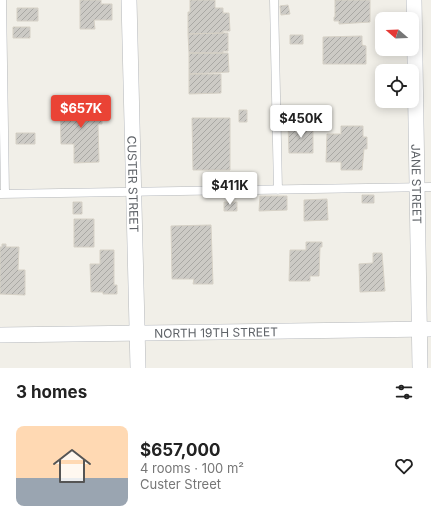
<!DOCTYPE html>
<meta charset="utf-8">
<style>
body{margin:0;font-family:Inter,sans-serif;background:#f6f6f6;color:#222;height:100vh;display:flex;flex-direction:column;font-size:15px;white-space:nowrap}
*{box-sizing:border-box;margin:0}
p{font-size:13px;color:#767676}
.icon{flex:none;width:22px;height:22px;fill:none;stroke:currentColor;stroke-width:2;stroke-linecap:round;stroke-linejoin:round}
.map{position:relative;height:368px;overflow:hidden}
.drawer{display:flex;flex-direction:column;background:#fff;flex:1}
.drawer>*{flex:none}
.needle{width:26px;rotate:289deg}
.buttons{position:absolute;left:375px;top:12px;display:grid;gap:8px}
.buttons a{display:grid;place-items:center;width:44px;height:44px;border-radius:8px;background:#fff;box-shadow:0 2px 10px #0003;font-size:20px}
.price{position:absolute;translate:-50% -34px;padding:0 9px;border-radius:4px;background:#fff;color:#222;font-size:13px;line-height:26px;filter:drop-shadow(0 1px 2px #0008)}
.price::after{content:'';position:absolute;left:50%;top:24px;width:12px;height:9px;margin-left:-6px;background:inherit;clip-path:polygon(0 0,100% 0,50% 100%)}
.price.selected{background:#ea4335;color:#fff}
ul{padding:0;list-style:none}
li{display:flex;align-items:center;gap:12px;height:100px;padding:0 16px}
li+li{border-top:1px solid #e0e0e0}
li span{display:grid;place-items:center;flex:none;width:112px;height:80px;border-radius:8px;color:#555}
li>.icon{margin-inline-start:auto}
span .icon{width:48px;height:48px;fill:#fffc;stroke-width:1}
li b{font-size:17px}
h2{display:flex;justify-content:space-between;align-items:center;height:48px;padding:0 16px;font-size:17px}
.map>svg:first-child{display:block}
.building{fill:url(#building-hatch);stroke:#d6d1c6}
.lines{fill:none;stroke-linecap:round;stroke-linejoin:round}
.service-casing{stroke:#b5b8bc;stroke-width:9}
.minor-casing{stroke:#b5b8bc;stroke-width:16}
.service{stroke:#fff;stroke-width:8}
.minor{stroke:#fff;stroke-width:15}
.labels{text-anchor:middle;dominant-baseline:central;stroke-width:3;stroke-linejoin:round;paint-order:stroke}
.street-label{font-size:12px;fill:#5f6368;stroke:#fff}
</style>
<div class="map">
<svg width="431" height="368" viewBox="0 0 431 368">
<defs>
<pattern id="building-hatch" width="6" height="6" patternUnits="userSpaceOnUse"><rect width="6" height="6" fill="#cccac5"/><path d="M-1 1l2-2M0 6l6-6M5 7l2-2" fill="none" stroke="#a9a8a4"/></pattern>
</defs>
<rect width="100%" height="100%" fill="#f1efe8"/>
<path class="building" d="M 80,0 L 101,0 L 101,4 L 112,4 L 112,20 L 94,20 L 95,29 L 80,29 Z
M 190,0 L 215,0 L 215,8 L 223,8 L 223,13 L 229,13 L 230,31 L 223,31 L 223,33 L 188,34 L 188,12 L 190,12 Z
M 335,0 L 370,0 L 370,22 L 339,24 L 339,21 L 334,21 L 334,17 L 335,17 Z
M 288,5 L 290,14 L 281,15 L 280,6 Z
M 17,8 L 38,8 L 38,21 L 17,21 Z
M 13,27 L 30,27 L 30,38 L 13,38 Z
M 223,33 L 228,33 L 228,51 L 223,51 L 223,53 L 189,53 L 188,34 Z
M 290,35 L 303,35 L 303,44 L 290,44 Z
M 362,36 L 362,45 L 366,46 L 366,64 L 323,64 L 323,37 Z
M 189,53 L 228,53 L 229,72 L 189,74 Z
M 189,74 L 221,74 L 221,93 L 189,94 Z
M 97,100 L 97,112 L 102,112 L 102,124 L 98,124 L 99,162 L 74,163 L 74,144 L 61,144 L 60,101 Z
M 239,110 L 247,110 L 247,122 L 239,122 Z
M 192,118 L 230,118 L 230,170 L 193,170 Z
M 313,124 L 313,153 L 289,153 L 288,125 Z
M 341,126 L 363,126 L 363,137 L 367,137 L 367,149 L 364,149 L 362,170 L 341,170 L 341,162 L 326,162 L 327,134 L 341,134 Z
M 16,133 L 35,133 L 35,144 L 16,144 Z
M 362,195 L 374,195 L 374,203 L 362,203 Z
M 260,196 L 287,196 L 287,210 L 259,211 Z
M 327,199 L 328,220 L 304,221 L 304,200 Z
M 73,202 L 82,202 L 82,214 L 73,214 Z
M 224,202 L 237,202 L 237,211 L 224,211 Z
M 74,219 L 94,219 L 94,247 L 74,247 Z
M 211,225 L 213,284 L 193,284 L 194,279 L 172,279 L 171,226 Z
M 306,242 L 322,242 L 322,247 L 320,247 L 319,276 L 310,276 L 310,281 L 289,281 L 290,250 L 306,250 Z
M 2,244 L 6,244 L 6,247 L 19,247 L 18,270 L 25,270 L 25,295 L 0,294 L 0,247 L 2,247 Z
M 100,250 L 114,250 L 114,285 L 117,285 L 117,294 L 103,294 L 103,292 L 91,292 L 90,264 L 100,264 Z
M 373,253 L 382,253 L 385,291 L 360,292 L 359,264 L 373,263 Z"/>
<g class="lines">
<g class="service-casing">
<path id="service" d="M 2,0 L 5,194
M 274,0 L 278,190
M 0,194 L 431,187"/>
</g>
<g class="minor-casing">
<g id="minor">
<path id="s1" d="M 129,0 L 138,368"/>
<path id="s2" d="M 414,0 L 420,368"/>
<path id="s3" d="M 0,335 L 431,329"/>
</g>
</g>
<use href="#service" class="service"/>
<use href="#minor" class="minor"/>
</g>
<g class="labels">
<g class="street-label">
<text stroke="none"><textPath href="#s1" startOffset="184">CUSTER STREET</textPath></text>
<text stroke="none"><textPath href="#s2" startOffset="184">JANE STREET</textPath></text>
<text stroke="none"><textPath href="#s3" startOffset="216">NORTH 19TH STREET</textPath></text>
</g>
</g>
</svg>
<div class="buttons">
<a><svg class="needle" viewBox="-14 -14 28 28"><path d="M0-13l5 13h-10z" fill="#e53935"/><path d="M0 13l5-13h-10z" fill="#767676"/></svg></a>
<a><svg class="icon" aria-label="locate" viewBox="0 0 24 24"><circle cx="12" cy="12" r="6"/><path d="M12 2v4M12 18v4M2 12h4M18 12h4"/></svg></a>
</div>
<b class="price selected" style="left:81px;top:129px">$657K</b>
<b class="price" style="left:301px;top:139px">$450K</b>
<b class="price" style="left:230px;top:206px">$411K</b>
</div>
<section class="drawer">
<h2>3 homes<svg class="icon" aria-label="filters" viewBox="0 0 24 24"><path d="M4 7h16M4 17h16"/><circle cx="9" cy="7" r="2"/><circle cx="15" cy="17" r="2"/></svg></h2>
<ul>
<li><span style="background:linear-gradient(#ffd9b3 65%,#9aa5b1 0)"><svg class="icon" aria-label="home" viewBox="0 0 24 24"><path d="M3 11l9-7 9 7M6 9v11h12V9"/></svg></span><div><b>$657,000</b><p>4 rooms · 100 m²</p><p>Custer Street</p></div><svg class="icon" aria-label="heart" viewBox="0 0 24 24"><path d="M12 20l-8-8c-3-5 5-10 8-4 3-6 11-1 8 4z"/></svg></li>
</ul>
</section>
